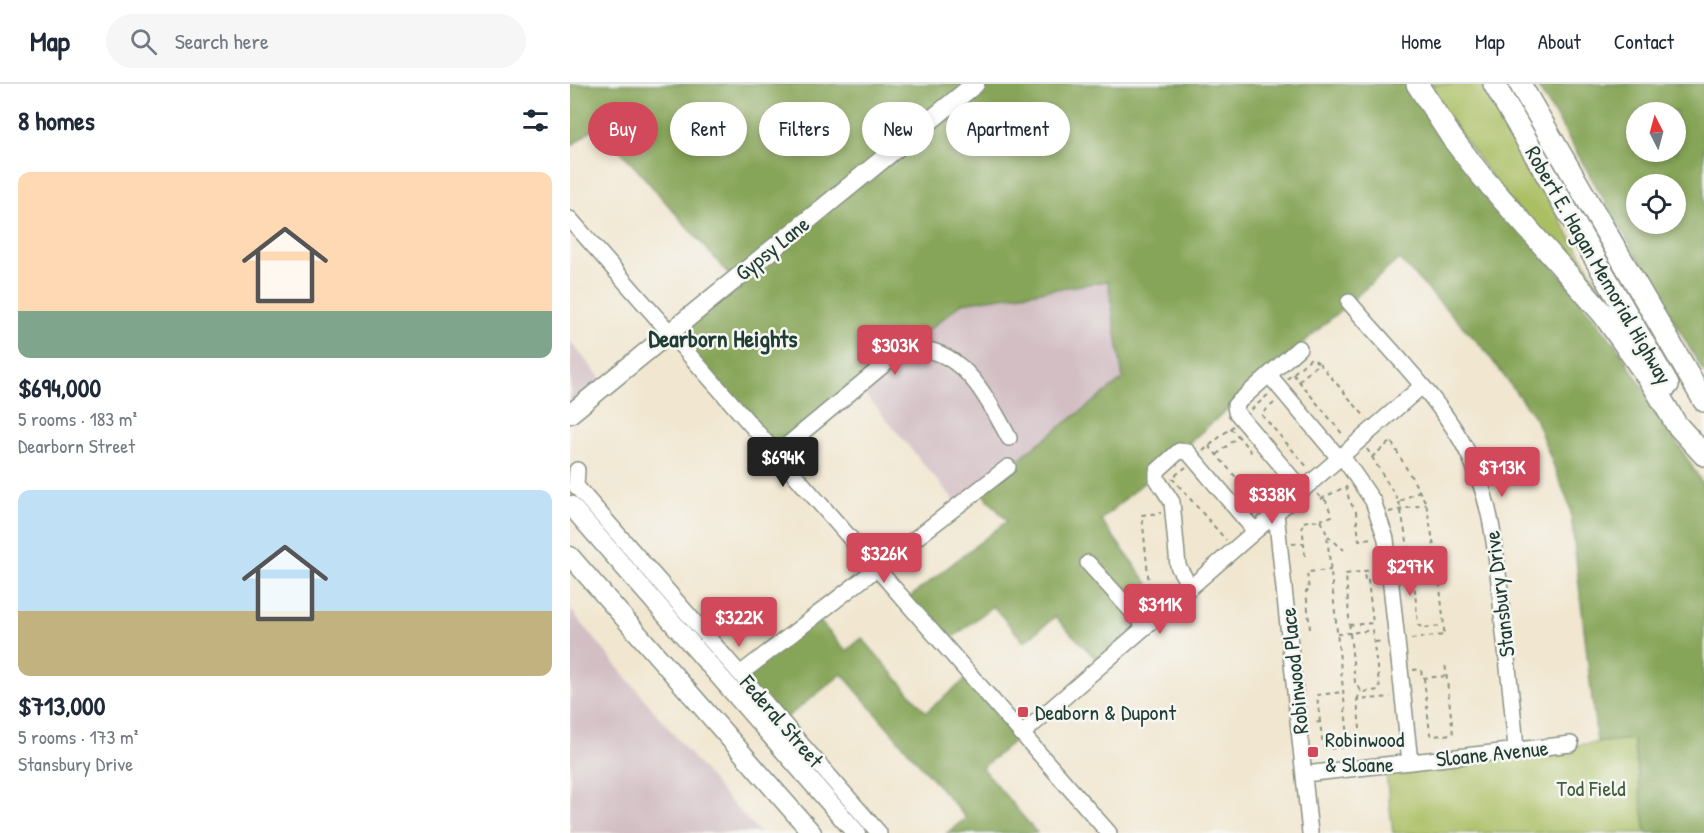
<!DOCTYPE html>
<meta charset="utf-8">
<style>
body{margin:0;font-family:"Patrick Hand",sans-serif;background:#f6f6f7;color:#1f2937;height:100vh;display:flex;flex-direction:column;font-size:22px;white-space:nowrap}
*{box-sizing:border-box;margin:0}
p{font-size:20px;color:#747a83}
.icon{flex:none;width:33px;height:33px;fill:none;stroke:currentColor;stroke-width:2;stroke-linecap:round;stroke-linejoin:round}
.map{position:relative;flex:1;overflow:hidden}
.side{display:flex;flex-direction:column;background:#fff;width:570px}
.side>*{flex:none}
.hud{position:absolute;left:18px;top:18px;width:570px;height:54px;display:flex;gap:12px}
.needle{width:39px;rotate:354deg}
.fabs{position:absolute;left:1056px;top:18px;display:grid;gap:12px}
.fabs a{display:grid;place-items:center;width:60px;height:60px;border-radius:50%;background:#fff;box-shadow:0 3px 9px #0003;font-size:30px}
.price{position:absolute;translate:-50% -51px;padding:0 14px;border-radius:6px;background:#d1495b;color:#fff;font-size:20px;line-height:39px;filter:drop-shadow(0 2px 3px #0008)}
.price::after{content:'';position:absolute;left:50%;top:36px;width:18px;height:14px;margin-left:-9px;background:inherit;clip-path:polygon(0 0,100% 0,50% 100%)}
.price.on{background:#222;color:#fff}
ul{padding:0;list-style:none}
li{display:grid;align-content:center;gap:12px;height:318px;padding:0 18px}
li span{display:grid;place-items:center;height:186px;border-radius:12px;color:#555}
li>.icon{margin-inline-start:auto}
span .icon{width:108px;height:108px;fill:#fffc;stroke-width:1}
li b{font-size:26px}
h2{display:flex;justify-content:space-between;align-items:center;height:72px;padding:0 18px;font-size:26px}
.pill{padding:0 21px;border-radius:27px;background:#fff;box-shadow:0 3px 9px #0003;font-size:21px;line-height:54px}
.pill.on{background:#d1495b;color:#fff}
header{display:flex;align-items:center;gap:36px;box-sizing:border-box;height:84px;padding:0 30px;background:#fff;border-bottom:2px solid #e0e1e3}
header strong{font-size:28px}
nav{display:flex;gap:33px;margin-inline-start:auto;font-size:21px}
.search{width:420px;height:54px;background:#f6f6f7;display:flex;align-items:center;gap:15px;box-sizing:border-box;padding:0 21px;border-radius:33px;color:#747a83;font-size:22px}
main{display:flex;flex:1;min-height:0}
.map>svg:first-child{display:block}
.industrial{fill:#d2bec3}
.green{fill:#aabe62;stroke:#647e4b;stroke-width:1.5}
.forest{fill:#87a558;stroke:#537146;stroke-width:1.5;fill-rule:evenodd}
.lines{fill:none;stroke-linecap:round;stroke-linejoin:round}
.minor-casing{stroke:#889282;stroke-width:18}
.major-casing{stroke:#889282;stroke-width:21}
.highway-casing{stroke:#889282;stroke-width:24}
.path{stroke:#889282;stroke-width:2;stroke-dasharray:4.5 4.5;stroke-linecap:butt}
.minor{stroke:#fff;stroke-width:15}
.major{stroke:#fff;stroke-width:18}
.highway{stroke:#fff;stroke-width:21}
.poi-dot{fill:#d1495b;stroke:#f6f6f2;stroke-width:2}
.labels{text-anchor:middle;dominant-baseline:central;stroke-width:5;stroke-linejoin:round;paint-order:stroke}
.street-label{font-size:22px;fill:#1f3d34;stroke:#f6f6f2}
.poi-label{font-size:22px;fill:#1f3d34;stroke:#f6f6f2;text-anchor:start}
.park-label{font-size:22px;fill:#425d40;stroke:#f6f6f2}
.neighbourhood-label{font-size:24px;font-weight:bold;fill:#1f3d34;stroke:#f6f6f2}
</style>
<header>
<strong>Map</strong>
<div class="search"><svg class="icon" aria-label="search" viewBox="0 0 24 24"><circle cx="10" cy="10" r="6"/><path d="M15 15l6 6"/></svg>Search here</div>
<nav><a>Home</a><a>Map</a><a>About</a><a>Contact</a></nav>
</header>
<main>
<section class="side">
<h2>8 homes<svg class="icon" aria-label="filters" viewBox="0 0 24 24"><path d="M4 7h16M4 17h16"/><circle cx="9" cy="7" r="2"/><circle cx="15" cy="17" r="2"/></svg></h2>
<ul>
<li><span style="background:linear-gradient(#ffd9b3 75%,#7fa58c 0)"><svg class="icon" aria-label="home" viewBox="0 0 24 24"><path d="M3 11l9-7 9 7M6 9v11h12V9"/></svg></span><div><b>$694,000</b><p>5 rooms · 183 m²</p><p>Dearborn Street</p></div></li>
<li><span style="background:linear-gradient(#bfe0f5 65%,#c2b280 0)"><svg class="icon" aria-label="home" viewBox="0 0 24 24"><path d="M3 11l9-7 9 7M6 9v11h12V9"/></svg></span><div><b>$713,000</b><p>5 rooms · 173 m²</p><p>Stansbury Drive</p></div></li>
</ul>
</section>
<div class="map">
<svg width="1134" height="749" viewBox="0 0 1134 749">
<rect width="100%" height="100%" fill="#f6f6f2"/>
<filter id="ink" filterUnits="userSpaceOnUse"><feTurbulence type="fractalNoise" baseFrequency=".0167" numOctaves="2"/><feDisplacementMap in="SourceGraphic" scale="12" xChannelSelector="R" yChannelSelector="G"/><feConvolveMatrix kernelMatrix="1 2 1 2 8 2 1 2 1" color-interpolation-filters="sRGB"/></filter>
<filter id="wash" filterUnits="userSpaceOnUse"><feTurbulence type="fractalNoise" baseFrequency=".008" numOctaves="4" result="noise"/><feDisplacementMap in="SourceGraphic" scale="24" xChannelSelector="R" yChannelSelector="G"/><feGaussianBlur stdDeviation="1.35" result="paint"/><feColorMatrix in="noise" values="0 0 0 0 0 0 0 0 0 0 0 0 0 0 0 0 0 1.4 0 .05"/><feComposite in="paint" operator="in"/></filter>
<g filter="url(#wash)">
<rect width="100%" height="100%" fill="#f1e6cf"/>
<path class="industrial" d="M 538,197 L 554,295 L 388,421 L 288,302 L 392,219 Z
M 0,257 L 36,301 L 0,330 Z
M 0,525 L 153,710 L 190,749 L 0,749 Z"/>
<path class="green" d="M 854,0 L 911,0 L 1048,234 L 937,114 Z
M 1063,655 L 1076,749 L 823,749 L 815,681 Z"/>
<path class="forest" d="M 0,0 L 840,0 L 1050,267 L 1134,402 L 1134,749 L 1076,749 L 1063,655 L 1027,658 L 1000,423 L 965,334 L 914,265 L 829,175 L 531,436 L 596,524 L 531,580 L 485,533 L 454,558 L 423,522 L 375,560 L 336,516 L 437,437 L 409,405 L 553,295 L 538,197 L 392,219 L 205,371 L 99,248 L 163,195 L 28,41 L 0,63 Z
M 966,0 L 1134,0 L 1134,289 L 988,36 ZM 1066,28 L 1106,28 L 1106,68 L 1066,68 ZM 1066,100 L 1106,100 L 1106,140 L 1066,140 Z
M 245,532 L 276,567 L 292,554 L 356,628 L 401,591 L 452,650 L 412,684 L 467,749 L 377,749 L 396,734 L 272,590 L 212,637 L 170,590 Z"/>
</g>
<g filter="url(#ink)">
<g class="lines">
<g class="minor-casing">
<path id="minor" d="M 0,135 L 539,749
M 779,218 C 817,263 861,305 891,356 C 924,412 927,477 933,540 C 938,582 943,624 946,666
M 729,264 L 665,321 L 666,328 L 732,406
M 699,291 L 769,374
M 205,371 L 328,269 C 335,267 344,264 351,265 C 396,269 420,319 439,354
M 772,372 L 803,417 L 816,455 L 840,678
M 7,386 L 6,402 L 309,749
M 706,429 L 740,749
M 518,479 L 575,542
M 620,503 L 608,482 L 602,418 L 587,395 L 587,387 L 609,367 L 618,368 L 685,447
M 170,590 L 438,383
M 452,650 L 852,302
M 735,690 L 1001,660"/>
</g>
<g class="major-casing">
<path id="major" d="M 0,330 L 405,0
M 0,421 L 286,749
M 0,472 L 242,749"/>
</g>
<g class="highway-casing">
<path id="highway" d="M 847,0 L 882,54 L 909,89 L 1033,230 L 1083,301 L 1106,340 L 1134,371
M 924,0 L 1098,301
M 950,0 L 1134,317"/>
</g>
<path class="path" d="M 723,290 L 774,352
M 717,295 L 741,274 L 749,279
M 729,297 L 749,279 L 796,334
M 704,319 L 691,330 L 739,385
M 681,326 L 699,310
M 660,344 L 668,352
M 639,362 L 683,413 L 691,411 L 707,397
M 797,365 L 802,373 L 821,357 L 856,419 L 868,484
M 633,367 L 663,342
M 647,371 L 668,352 L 682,369
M 802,373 L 829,418 L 849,407
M 616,383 L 602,394 L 656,456
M 776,402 L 779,416 L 786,428 L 789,456 L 802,454
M 747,410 L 756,417 L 762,432 L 751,436
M 751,415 L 775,403
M 829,418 L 843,486 L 833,488
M 819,428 L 857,420
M 758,452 L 774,466
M 722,460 L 734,459
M 735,472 L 732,438 L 751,436 L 757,451 L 779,663 L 756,665 L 753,662 L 750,638 L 742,639
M 842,477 L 867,473
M 581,521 L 572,431 L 591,429
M 779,541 L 803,539 L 798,496 L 795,497 L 794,486
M 740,545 L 736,507 L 739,507 L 737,488 L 761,486
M 802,546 L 810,606 L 792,608 L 785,598 L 780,549 Z
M 767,550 L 780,549 L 776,490 L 808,485
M 841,555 L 874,551 L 874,542 L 868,484 L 843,486 L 848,541 L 853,544 L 873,542
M 805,558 L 814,557
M 843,586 L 851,585 L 852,594 L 877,592
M 854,594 L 860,650 L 862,652 L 883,650 L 875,578
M 787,616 L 791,607
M 750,638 L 747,611 L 773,608
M 790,645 L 787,616 L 821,613"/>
<use href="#minor" class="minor"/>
<use href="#major" class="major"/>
<use href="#highway" class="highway"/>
</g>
</g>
<g class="poi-dot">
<rect x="447" y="622" width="12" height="12" rx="3"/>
<rect x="737" y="662" width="12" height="12" rx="3"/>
</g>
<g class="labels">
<g class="street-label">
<text transform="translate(202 164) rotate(-39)">Gypsy Lane</text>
<text transform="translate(1029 181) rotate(60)">Robert E. Hagan Memorial Highway</text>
<text transform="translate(929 510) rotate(-97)">Stansbury Drive</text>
<text transform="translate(724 587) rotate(-96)">Robinwood Place</text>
<text transform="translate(212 637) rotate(49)">Federal Street</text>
<text transform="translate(922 669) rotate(-6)">Sloane Avenue</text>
</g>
<g class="poi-label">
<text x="465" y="628">Deaborn &amp; Dupont</text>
<text x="755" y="655">Robinwood<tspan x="755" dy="25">&amp; Sloane</tspan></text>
</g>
<g class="park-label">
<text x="1021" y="704">Tod Field</text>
</g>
<g class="neighbourhood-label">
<text x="153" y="254">Dearborn Heights</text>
</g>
</g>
</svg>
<div class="fabs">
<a><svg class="needle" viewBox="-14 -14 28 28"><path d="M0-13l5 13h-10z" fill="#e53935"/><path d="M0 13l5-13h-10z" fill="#747a83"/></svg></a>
<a><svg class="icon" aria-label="locate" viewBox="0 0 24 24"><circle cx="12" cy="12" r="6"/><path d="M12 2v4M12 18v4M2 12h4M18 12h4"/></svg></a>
</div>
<b class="price" style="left:325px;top:292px">$303K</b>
<b class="price on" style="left:213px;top:404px">$694K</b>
<b class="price" style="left:932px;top:414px">$713K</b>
<b class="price" style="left:702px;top:441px">$338K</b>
<b class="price" style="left:314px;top:500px">$326K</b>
<b class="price" style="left:840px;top:513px">$297K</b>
<b class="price" style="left:590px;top:551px">$311K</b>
<b class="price" style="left:169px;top:564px">$322K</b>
<div class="hud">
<a class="pill on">Buy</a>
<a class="pill">Rent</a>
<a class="pill">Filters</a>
<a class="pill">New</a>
<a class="pill">Apartment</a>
</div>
</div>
</main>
